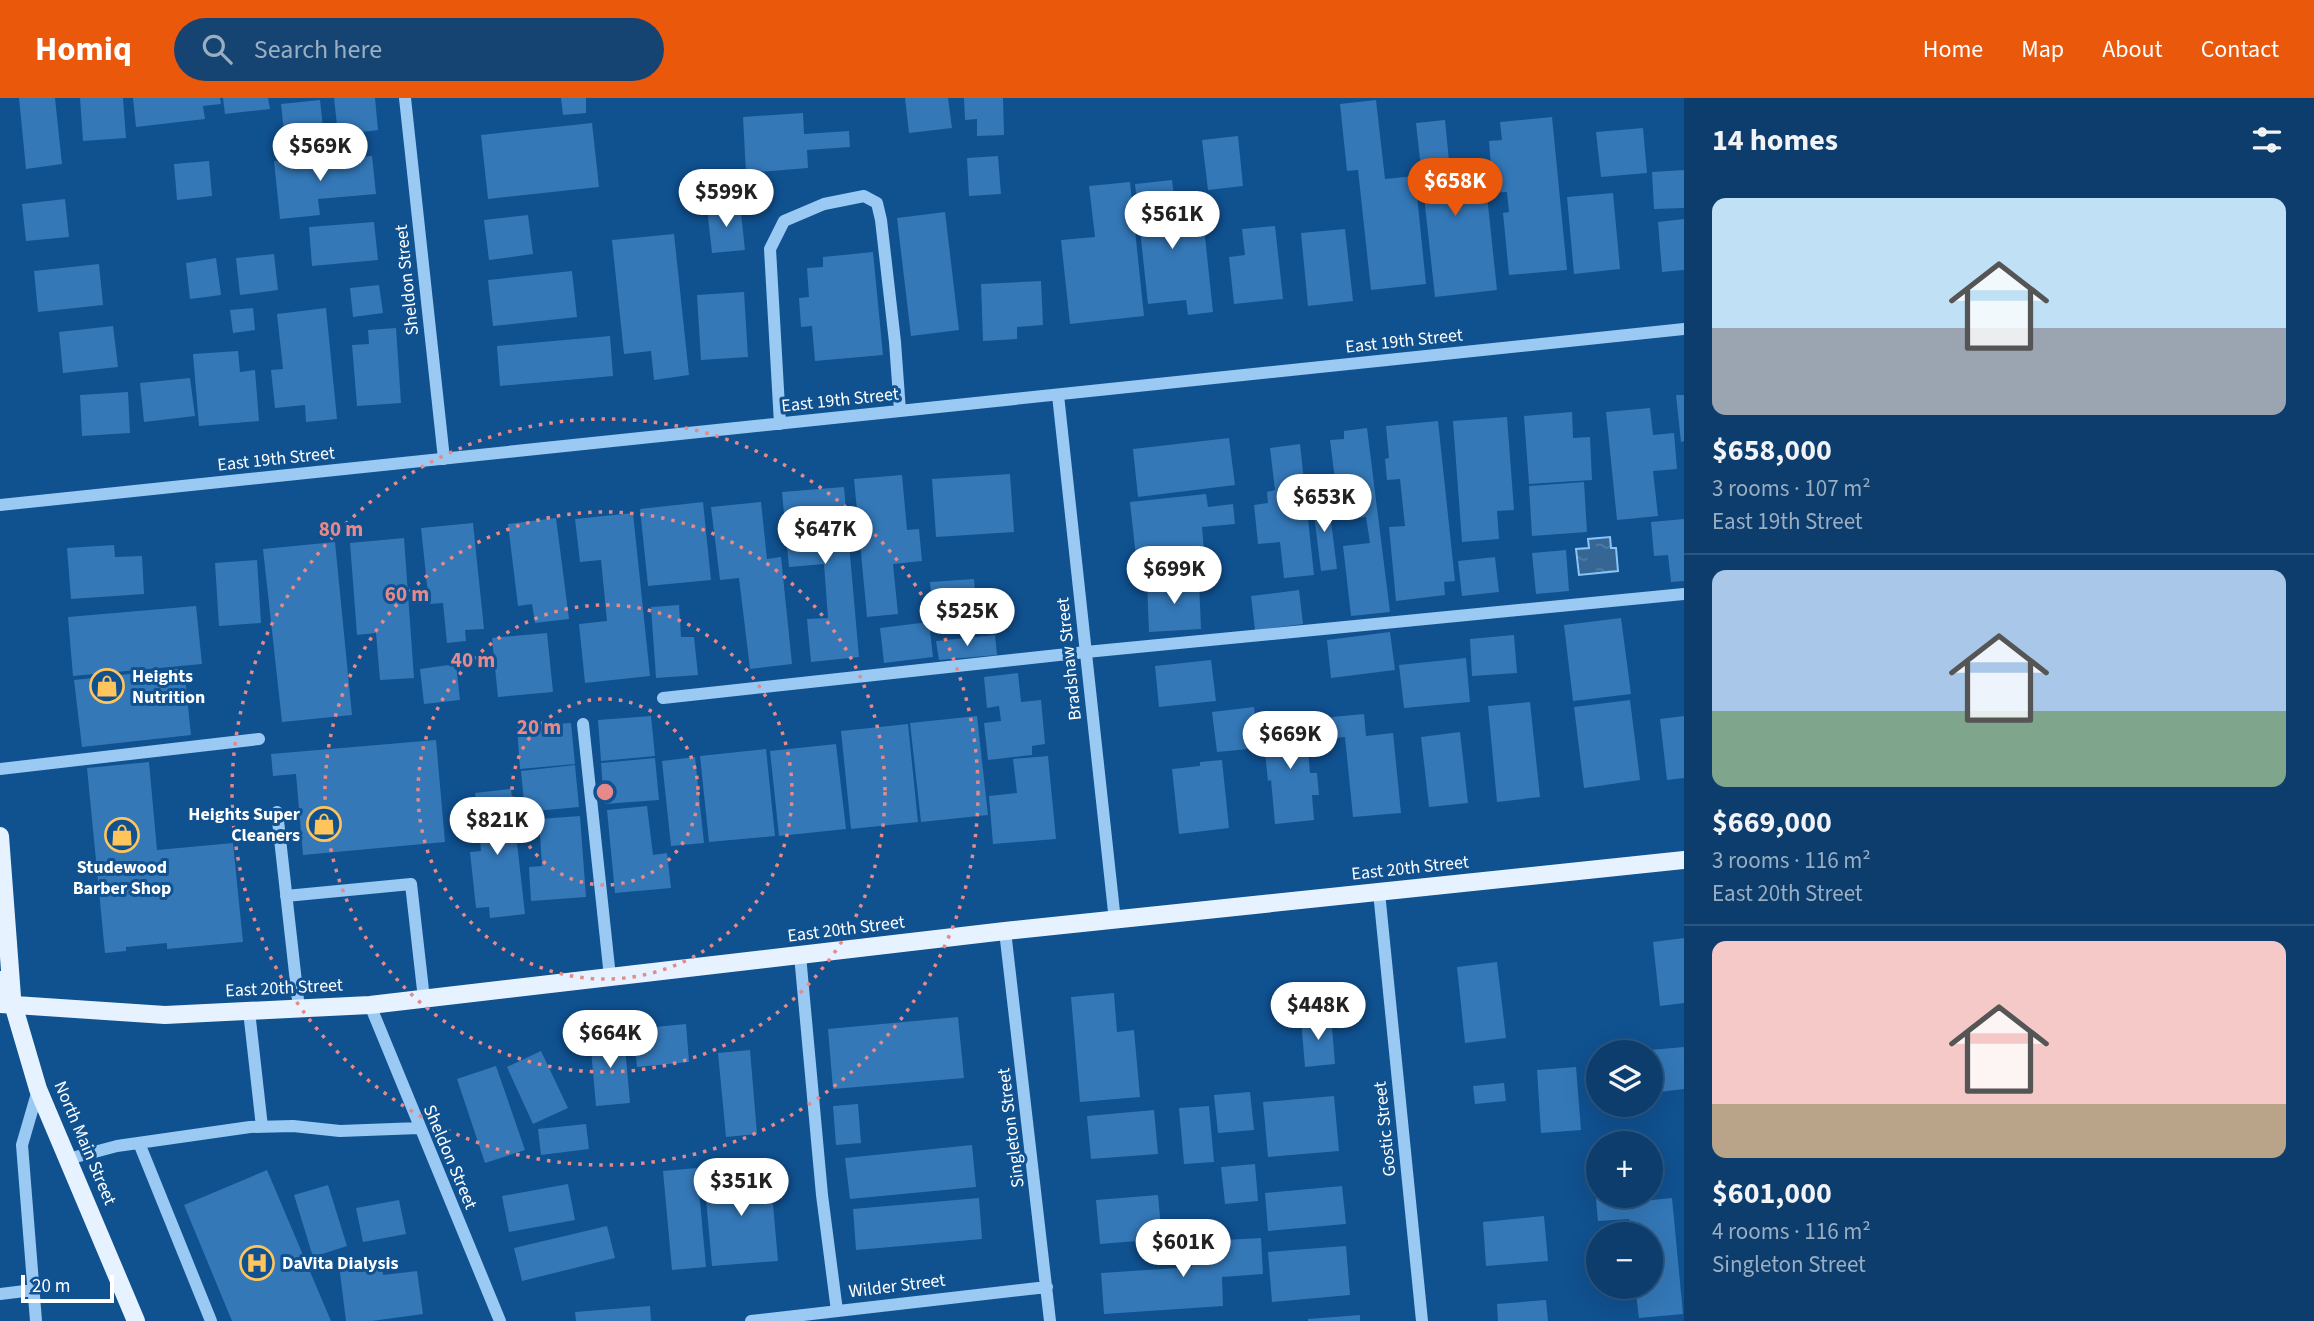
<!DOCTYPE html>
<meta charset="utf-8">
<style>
body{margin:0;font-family:"Source Sans 3",sans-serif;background:#154472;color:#f1f3f6;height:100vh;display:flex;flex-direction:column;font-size:26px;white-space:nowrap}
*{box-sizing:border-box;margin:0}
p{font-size:23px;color:#9aaec2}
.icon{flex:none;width:38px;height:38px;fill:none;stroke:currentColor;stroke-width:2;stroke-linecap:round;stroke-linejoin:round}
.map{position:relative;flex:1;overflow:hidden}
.sheet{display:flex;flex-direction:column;background:#0c3d6c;width:630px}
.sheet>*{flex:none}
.tools{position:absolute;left:1586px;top:942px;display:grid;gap:14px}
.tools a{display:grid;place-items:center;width:77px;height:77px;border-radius:50%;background:#0c3d6c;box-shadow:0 7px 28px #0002,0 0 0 2px #2c567f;font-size:35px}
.scale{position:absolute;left:21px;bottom:18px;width:93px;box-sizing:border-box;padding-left:7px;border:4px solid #fff;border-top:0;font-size:19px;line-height:24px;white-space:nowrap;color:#fff;-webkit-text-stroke:5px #105190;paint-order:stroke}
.price{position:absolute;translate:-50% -60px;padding:0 16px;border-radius:24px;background:#fff;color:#222;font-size:23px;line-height:46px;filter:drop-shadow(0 2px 4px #0008)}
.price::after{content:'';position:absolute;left:50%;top:42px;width:21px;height:16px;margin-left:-10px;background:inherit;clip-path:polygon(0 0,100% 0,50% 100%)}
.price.on{background:#ea580c;color:#fff}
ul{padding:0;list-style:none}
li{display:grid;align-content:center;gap:14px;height:371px;padding:0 28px}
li+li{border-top:2px solid #2c567f}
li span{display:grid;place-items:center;height:217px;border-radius:14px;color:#555}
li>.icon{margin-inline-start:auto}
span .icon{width:126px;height:126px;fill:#fffc;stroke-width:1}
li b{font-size:30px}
h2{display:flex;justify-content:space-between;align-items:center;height:84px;padding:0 28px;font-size:30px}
header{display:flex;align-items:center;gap:42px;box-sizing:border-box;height:98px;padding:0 35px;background:#ea580c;color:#fff}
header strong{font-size:33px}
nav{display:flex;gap:38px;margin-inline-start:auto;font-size:24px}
.search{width:490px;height:63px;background:#154472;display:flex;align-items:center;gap:18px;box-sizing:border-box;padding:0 24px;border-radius:38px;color:#9aaec2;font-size:26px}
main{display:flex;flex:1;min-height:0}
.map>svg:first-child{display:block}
.water{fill:url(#water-ripples);stroke:#8bc5f7;stroke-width:2}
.building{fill:#3478b8}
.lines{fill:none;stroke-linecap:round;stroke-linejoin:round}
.minor{stroke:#9ac9f3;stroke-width:12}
.major{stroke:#e6f2ff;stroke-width:18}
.ring{fill:none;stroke:#e88989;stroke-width:3.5;stroke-dasharray:3.5 7}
.labels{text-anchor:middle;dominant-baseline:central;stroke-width:6;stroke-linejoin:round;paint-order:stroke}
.street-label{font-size:18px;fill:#fff;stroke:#105190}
.poi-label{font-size:18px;font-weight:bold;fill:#fff;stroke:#105190;text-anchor:start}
.centre{fill:#e88989;stroke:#105190;stroke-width:3.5}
.ring-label{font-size:21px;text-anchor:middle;font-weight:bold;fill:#e88989;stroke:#105190;stroke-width:6;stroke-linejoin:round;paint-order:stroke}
</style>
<header>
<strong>Homiq</strong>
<div class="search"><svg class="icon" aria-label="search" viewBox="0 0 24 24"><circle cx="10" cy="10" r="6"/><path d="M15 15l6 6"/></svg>Search here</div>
<nav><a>Home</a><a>Map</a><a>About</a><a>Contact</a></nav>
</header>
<main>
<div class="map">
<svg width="1684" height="1223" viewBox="0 0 1684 1223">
<defs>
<pattern id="water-ripples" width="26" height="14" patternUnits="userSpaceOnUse" patternTransform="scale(1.75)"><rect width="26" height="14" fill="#356694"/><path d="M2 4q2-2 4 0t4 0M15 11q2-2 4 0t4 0" fill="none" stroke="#537da4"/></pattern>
</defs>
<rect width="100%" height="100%" fill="#105190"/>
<path class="water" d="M 1610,439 L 1611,450 L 1616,450 L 1618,473 L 1579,477 L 1576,451 L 1589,450 L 1588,441 Z"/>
<path class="building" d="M 19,0 L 55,0 L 62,66 L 26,71 Z
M 80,0 L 123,0 L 126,40 L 83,43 Z
M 133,0 L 220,0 L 221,6 L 203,8 L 205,21 L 136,29 Z
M 223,0 L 268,0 L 270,11 L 225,16 Z
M 334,0 L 375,0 L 378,32 L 338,37 Z
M 561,0 L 586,0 L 586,15 L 563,17 Z
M 905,0 L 948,0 L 952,30 L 909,35 Z
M 964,0 L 1003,0 L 1004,37 L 977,38 L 977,21 L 965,22 Z
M 320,2 L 324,39 L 285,43 L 281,6 Z
M 1376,2 L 1385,81 L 1415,78 L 1426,186 L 1371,192 L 1358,72 L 1347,73 L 1340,6 Z
M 803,15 L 804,36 L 849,33 L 850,49 L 807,52 L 808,70 L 746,75 L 743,19 Z
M 1552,19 L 1567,172 L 1509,177 L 1503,115 L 1509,114 L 1507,94 L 1493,95 L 1489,43 L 1502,42 L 1500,24 Z
M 1445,22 L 1450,73 L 1484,69 L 1497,192 L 1435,199 L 1416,25 Z
M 592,25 L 599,89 L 488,101 L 481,37 Z
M 1643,30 L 1647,75 L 1601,79 L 1596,34 Z
M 1238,38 L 1243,88 L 1208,92 L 1202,42 Z
M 372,58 L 376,96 L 318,101 L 320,117 L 280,121 L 274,63 L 315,59 L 315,63 Z
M 998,58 L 1001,96 L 969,98 L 967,60 Z
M 209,63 L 212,98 L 177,102 L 174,66 Z
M 1684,72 L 1684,110 L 1654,111 L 1652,74 Z
M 1172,82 L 1177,123 L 1203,120 L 1213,214 L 1188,217 L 1186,202 L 1148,206 L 1135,86 Z
M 1130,84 L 1144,218 L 1070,226 L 1061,142 L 1095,139 L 1089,88 Z
M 1613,95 L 1620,171 L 1574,176 L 1567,99 Z
M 65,101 L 69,139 L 26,143 L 22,106 Z
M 740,106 L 745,152 L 712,155 L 707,110 Z
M 945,114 L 959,232 L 911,238 L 897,120 Z
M 528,117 L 533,156 L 489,162 L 484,122 Z
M 1684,121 L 1684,172 L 1662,174 L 1658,124 Z
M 374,124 L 378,162 L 312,168 L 309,129 Z
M 1275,128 L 1283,201 L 1234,206 L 1229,159 L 1245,157 L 1242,131 Z
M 1345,131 L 1353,203 L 1308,208 L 1301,135 Z
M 674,136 L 689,277 L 654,282 L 651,253 L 624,256 L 612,142 Z
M 873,154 L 883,257 L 815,263 L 812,228 L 801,229 L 799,200 L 809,199 L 807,170 L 823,169 L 823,159 Z
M 274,156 L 278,192 L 240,197 L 236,160 Z
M 216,160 L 221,197 L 190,201 L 186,165 Z
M 99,166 L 103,207 L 38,214 L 34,173 Z
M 572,173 L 577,219 L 493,228 L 488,182 Z
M 1041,183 L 1043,227 L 1017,229 L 1017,241 L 983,243 L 981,186 Z
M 379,187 L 383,215 L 353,219 L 350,190 Z
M 744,194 L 748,259 L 701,262 L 697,197 Z
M 253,210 L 255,232 L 233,235 L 230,212 Z
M 326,210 L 337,321 L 306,324 L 305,307 L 275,310 L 271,272 L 283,271 L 277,216 Z
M 113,228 L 118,269 L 63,275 L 59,234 Z
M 396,230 L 401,305 L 357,308 L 352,247 L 369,246 L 368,232 Z
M 610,238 L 613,278 L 500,288 L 497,248 Z
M 238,253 L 240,274 L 255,272 L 259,323 L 199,328 L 193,256 Z
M 190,280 L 195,318 L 144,324 L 140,285 Z
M 128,294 L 130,335 L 82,338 L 80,297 Z
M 1676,297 L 1684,297 L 1684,343 L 1681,344 Z
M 1650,310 L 1653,337 L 1674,335 L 1677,371 L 1653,373 L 1658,418 L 1617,422 L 1606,314 Z
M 1572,314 L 1573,340 L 1590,339 L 1592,382 L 1529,386 L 1524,318 Z
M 1507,319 L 1514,412 L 1497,413 L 1499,441 L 1462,444 L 1453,323 Z
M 1438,323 L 1455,483 L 1444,484 L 1445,497 L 1396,503 L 1389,429 L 1405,428 L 1400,381 L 1387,382 L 1385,361 L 1389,360 L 1386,328 Z
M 1367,330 L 1390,514 L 1351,518 L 1343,448 L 1370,445 L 1366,419 L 1340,422 L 1330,342 L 1344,341 L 1344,333 Z
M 1229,340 L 1235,387 L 1138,399 L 1133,351 Z
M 1300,346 L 1314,477 L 1284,480 L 1280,444 L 1258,446 L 1254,407 L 1268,405 L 1267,394 L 1275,392 L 1270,350 Z
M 1010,376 L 1014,434 L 936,439 L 932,381 Z
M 902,377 L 907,432 L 919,431 L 922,463 L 893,466 L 898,516 L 867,519 L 854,381 Z
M 1584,384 L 1587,434 L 1532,438 L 1529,388 Z
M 844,389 L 859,559 L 811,564 L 807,521 L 828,520 L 824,466 L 789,469 L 782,394 Z
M 1206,396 L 1208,409 L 1233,406 L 1235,426 L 1202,429 L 1204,452 L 1136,459 L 1130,404 Z
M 1328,399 L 1337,471 L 1321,473 L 1312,401 Z
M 703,404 L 711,482 L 648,488 L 640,411 Z
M 761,404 L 767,461 L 781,459 L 792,566 L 750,571 L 739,480 L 720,482 L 711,409 Z
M 633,415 L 650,578 L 585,585 L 579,526 L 607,523 L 601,462 L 580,464 L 575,421 Z
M 556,420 L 569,521 L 535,525 L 532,506 L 518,508 L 508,426 Z
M 1684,421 L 1684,483 L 1671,484 L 1668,457 L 1654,458 L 1651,424 Z
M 473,425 L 484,531 L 465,532 L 466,543 L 447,545 L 443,505 L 429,506 L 421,430 Z
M 404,440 L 414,580 L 380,582 L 376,535 L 357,537 L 350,445 Z
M 335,444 L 352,617 L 282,624 L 263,451 Z
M 114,447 L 115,459 L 142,458 L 144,496 L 71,501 L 67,450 Z
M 1566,452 L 1569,493 L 1536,496 L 1532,455 Z
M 1495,459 L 1499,494 L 1462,498 L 1458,463 Z
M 257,462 L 261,525 L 219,528 L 215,465 Z
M 974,481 L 977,523 L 934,526 L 930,484 Z
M 1199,483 L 1201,531 L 1149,534 L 1147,484 Z
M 1299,492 L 1303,526 L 1255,532 L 1251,498 Z
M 679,507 L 681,539 L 694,539 L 698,577 L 656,580 L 651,509 Z
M 196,508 L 202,566 L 73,578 L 68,519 Z
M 1621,520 L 1631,596 L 1573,603 L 1564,527 Z
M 929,524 L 933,559 L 884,565 L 880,530 Z
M 1390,534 L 1395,572 L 1331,580 L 1327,542 Z
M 547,535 L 553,594 L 498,599 L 492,540 Z
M 995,537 L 997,557 L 939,562 L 936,543 Z
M 1514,537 L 1517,575 L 1472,578 L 1470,541 Z
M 1466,560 L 1470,604 L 1404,610 L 1399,567 Z
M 1211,562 L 1216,603 L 1159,609 L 1155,568 Z
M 456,566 L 460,602 L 424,606 L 420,571 Z
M 184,570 L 191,637 L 82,649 L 74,582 Z
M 1018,575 L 1021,604 L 1041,602 L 1045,646 L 1032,648 L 1032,657 L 988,662 L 984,625 L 1001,623 L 999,608 L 987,610 L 984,579 Z
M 1630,602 L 1640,682 L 1584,690 L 1574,609 Z
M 1530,604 L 1540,699 L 1497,704 L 1488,608 Z
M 1254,609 L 1259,650 L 1217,654 L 1212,614 Z
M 1364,616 L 1366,638 L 1393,635 L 1401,715 L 1353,719 L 1345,639 L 1334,640 L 1332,619 Z
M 651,618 L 655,658 L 601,663 L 598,622 Z
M 977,618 L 988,717 L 921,724 L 910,625 Z
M 1684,618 L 1684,680 L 1667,682 L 1660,621 Z
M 1305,622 L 1310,675 L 1317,675 L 1319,697 L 1312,697 L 1314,722 L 1275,726 L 1271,682 L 1268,683 L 1262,626 Z
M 571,625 L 575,666 L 520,671 L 517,629 Z
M 908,626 L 918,724 L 851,731 L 841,633 Z
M 1460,634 L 1468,705 L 1429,709 L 1421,639 Z
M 436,642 L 445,744 L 303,757 L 296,676 L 273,678 L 271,656 Z
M 836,646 L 846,731 L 779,738 L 770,653 Z
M 766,651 L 775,738 L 709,744 L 700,658 Z
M 1048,658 L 1056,741 L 993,746 L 989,698 L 1017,695 L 1013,661 Z
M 695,659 L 704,745 L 671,748 L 662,663 Z
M 655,660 L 659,702 L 604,706 L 601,665 Z
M 1222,662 L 1229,730 L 1179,736 L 1172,671 L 1200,668 L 1200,664 Z
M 149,664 L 157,752 L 233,745 L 243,844 L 167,851 L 167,845 L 126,849 L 126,853 L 105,855 L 87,670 Z
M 575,667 L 579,709 L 525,714 L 521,673 Z
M 511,691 L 525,816 L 490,820 L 489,809 L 476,810 L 470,754 L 481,753 L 475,695 Z
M 647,708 L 653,757 L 667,755 L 671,790 L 615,795 L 607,712 Z
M 580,718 L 586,799 L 531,803 L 529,769 L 542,768 L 539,721 Z
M 1684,840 L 1684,905 L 1660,908 L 1653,844 Z
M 1497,864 L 1506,940 L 1465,945 L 1457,869 Z
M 1114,895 L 1117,934 L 1134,932 L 1140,999 L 1080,1004 L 1071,899 Z
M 1331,918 L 1335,966 L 1305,969 L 1301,921 Z
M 958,919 L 964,980 L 833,991 L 828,931 Z
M 686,926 L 689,964 L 637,969 L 633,931 Z
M 624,937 L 630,1005 L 596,1008 L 590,940 Z
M 1684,949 L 1684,991 L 1651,995 L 1650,952 Z
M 750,952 L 757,1036 L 726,1039 L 718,955 Z
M 541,953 L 568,1010 L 533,1026 L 507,969 Z
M 496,968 L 525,1052 L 485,1065 L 457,981 Z
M 1576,969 L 1581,1032 L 1541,1035 L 1537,972 Z
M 1504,985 L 1506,1003 L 1475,1006 L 1473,988 Z
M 1250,994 L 1254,1032 L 1218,1035 L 1214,997 Z
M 1334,998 L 1339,1053 L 1268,1059 L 1263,1004 Z
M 858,1006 L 861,1045 L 836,1047 L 833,1008 Z
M 1209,1008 L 1214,1064 L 1184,1066 L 1179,1010 Z
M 1154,1012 L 1158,1056 L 1091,1061 L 1087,1018 Z
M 586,1026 L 589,1051 L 541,1057 L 538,1031 Z
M 972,1047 L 976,1089 L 850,1101 L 845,1060 Z
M 1255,1066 L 1258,1103 L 1225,1106 L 1221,1069 Z
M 697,1070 L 706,1169 L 672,1172 L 663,1073 Z
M 267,1072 L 331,1223 L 232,1223 L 184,1107 Z
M 770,1072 L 778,1163 L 712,1168 L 704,1078 Z
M 1594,1080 L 1598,1080 L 1598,1097 L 1632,1097 L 1633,1104 L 1672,1100 L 1683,1216 L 1639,1220 L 1635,1188 L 1650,1188 L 1650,1136 L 1630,1136 L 1629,1121 L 1598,1123 Z
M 568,1086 L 575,1122 L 509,1134 L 502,1098 Z
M 328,1087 L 347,1148 L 313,1159 L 294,1097 Z
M 1342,1088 L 1346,1126 L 1268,1133 L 1265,1095 Z
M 1158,1097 L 1162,1141 L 1100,1146 L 1096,1102 Z
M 979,1100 L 982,1141 L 856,1152 L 853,1111 Z
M 399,1102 L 406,1136 L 363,1144 L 356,1110 Z
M 1544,1118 L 1548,1163 L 1486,1168 L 1483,1124 Z
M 607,1128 L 615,1160 L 522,1183 L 514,1150 Z
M 1261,1140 L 1263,1176 L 1222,1179 L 1223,1208 L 1104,1216 L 1101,1175 L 1192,1169 L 1190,1144 Z
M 1346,1148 L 1350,1197 L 1272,1204 L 1268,1154 Z
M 382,1161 L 383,1177 L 417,1173 L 423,1216 L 372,1223 L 346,1223 L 339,1167 Z
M 1546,1202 L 1548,1223 L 1498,1223 L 1497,1206 Z
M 650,1208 L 651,1223 L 576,1223 L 575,1214 Z
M 1360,1217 L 1360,1223 L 1308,1223 L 1308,1221 Z"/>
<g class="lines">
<path class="minor" d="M 405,0 L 444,361
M 1058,297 L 1115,823
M 780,326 L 770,151 L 784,123 L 824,106 L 864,98 L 877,105 L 881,122 L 895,244 L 900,313
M 0,407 L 1684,231
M 663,600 L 1086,554 L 1684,496
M 583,626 L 610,879
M 0,671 L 259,641
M 277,714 L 299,911
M 1379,794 L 1422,1223
M 286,798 L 411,786 L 424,901
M 1005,833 L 1050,1223
M 800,857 L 822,1097 L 837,1213
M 370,907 L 500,1223
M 249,913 L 262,1029
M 139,1045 L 211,1223
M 68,1061 L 117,1048 L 250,1029 L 293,1028 L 340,1033 L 419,1030
M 0,1196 L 33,1192
M 36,1223 L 22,1047 L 38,992
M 751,1223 L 1047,1189"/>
<path class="major" d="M 0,738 L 12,899
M 0,882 L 13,906 L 38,991 L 136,1223
M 0,906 L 165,917 L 370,907 L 1005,833 L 1684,762"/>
</g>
<g class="ring">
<circle cx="605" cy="694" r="93"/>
<circle cx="605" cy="694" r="187"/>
<circle cx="605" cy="694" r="280"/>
<circle cx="605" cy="694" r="373"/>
</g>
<defs>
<g id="shop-ring" transform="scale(1.75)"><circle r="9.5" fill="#105190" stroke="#ffc45c" stroke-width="1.5"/><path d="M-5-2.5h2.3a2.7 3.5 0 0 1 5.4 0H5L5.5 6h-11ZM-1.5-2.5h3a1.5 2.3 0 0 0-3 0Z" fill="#ffc45c"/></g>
<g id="hospital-ring" transform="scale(1.75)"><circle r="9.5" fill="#105190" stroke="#ffc45c" stroke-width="1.5"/><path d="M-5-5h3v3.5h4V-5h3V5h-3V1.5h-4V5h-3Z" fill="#ffc45c"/></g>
</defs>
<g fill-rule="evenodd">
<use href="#shop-ring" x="107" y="588"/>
<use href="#shop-ring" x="324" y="726"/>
<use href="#shop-ring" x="122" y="737"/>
<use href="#hospital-ring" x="257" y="1165"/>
</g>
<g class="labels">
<g class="street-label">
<text transform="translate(407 182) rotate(-96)">Sheldon Street</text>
<text transform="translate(1404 243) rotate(-6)">East 19th Street</text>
<text transform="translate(840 302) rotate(-6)">East 19th Street</text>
<text transform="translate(276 361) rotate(-6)">East 19th Street</text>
<text transform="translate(1069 561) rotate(-96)">Bradshaw Street</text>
<text transform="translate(1410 770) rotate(-6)">East 20th Street</text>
<text transform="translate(846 831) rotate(-7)">East 20th Street</text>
<text transform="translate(284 890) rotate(-3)">East 20th Street</text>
<text transform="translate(1011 1030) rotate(-97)">Singleton Street</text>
<text transform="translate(1385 1031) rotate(-96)">Gostic Street</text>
<text transform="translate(85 1045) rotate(67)">North Main Street</text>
<text transform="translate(450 1059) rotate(67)">Sheldon Street</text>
<text transform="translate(897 1188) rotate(-7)">Wilder Street</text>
</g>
<g class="poi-label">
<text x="132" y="578">Heights<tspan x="132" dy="21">Nutrition</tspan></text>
<text x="300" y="716" text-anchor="end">Heights Super<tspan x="300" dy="21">Cleaners</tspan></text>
<text x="122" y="769" text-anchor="middle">Studewood<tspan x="122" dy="21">Barber Shop</tspan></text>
<text x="282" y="1165">DaVita Dialysis</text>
</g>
</g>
<circle cx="605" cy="694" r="10" class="centre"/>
<g class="ring-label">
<text x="341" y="438">80 m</text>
<text x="407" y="503">60 m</text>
<text x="473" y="569">40 m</text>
<text x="539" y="636">20 m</text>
</g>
</svg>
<div class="tools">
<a><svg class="icon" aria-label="layers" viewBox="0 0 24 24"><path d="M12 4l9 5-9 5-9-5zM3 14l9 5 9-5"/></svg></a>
<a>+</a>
<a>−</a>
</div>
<div class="scale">20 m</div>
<b class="price" style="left:320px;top:85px">$569K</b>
<b class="price on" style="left:1455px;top:120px">$658K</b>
<b class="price" style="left:726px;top:131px">$599K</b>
<b class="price" style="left:1172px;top:153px">$561K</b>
<b class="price" style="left:1324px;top:436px">$653K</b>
<b class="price" style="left:825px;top:468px">$647K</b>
<b class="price" style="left:1174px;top:508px">$699K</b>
<b class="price" style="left:967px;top:550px">$525K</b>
<b class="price" style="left:1290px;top:673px">$669K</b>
<b class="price" style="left:497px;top:759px">$821K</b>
<b class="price" style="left:1318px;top:944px">$448K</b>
<b class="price" style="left:610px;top:972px">$664K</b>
<b class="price" style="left:741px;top:1120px">$351K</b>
<b class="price" style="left:1183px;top:1181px">$601K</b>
</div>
<section class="sheet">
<h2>14 homes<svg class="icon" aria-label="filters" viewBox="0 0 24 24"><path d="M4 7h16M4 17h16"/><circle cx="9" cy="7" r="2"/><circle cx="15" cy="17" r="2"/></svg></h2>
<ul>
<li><span style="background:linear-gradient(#bfe0f5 60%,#9aa5b1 0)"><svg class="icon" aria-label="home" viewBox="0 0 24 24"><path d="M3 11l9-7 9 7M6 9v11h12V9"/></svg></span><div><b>$658,000</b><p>3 rooms · 107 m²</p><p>East 19th Street</p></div></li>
<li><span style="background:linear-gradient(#a9c7e8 65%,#7fa58c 0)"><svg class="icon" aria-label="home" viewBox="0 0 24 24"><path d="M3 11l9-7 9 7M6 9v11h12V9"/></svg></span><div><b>$669,000</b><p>3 rooms · 116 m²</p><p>East 20th Street</p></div></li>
<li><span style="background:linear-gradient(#f6c9c9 75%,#b9a48a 0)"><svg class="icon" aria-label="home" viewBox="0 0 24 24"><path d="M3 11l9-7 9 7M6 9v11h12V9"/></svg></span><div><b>$601,000</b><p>4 rooms · 116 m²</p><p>Singleton Street</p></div></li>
</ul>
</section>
</main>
